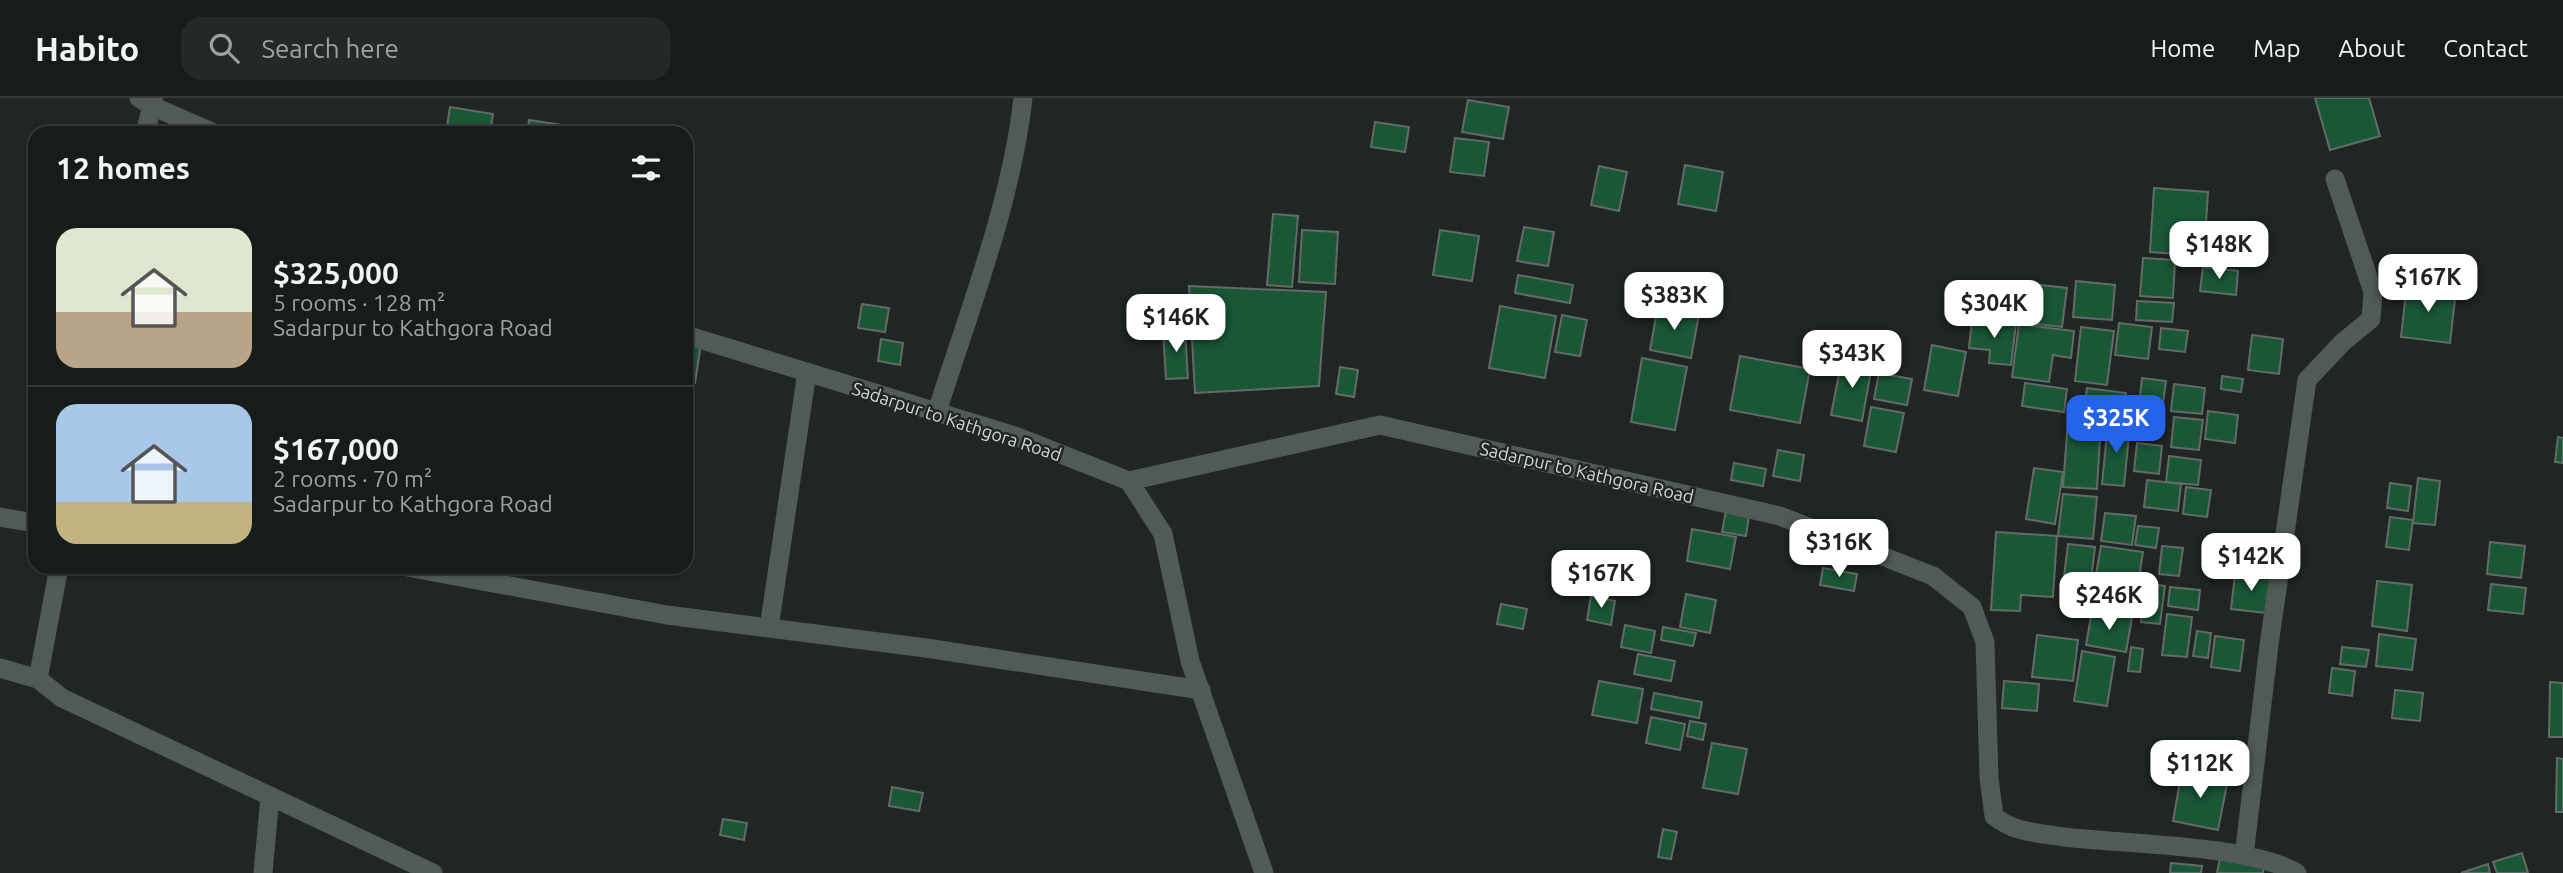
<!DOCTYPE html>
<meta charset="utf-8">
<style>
body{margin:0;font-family:Ubuntu,sans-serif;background:#242928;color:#f1f3f6;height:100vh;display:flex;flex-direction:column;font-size:26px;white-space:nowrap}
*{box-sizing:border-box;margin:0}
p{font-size:23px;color:#9ea1a3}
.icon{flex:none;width:38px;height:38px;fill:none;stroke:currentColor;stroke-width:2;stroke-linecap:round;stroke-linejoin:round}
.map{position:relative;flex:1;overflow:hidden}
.panel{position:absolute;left:28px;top:28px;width:665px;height:448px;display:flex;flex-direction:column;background:#171c1b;border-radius:21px;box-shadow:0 2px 5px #0004,0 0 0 2px #363a3a}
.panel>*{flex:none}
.price{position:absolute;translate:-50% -60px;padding:0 16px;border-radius:14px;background:#fff;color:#222;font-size:23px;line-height:46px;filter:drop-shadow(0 2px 4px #0008)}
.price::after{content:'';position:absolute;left:50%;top:42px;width:21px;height:16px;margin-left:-10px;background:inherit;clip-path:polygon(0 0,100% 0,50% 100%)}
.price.selected{background:#2563eb;color:#fff}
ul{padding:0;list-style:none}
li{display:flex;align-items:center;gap:21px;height:175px;padding:0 28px}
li+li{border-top:2px solid #363a3a}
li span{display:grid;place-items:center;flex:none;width:196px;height:140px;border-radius:21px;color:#555}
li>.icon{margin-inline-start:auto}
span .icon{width:84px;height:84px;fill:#fffc;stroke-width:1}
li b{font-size:30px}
h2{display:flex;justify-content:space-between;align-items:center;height:84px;padding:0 28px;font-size:30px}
header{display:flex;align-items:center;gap:42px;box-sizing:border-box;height:98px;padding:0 35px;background:#171c1b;border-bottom:2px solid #363a3a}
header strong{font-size:33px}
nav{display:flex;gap:38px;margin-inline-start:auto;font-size:24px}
.search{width:490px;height:63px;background:#242928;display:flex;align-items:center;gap:18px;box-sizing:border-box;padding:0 24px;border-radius:21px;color:#9ea1a3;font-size:26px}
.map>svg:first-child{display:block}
.building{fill:#195737;stroke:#646b66;stroke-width:2}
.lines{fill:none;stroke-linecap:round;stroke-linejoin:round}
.street{stroke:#525a58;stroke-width:19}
.labels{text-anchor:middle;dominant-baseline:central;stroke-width:5;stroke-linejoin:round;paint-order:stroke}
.street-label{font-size:18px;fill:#d2d7d6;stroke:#1f2624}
</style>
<header>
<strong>Habito</strong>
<div class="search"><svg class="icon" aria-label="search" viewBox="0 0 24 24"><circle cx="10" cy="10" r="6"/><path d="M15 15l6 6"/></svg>Search here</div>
<nav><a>Home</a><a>Map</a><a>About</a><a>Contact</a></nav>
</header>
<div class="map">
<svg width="2563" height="775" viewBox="0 0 2563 775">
<rect width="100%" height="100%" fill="#1f2624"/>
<path class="building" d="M 2315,0 L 2369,0 L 2380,38 L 2330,52 Z
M 1468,2 L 1509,9 L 1503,41 L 1462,34 Z
M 450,9 L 493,16 L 490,35 L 446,35 Z
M 529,22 L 589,31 L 589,35 L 527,35 Z
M 1375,24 L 1409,29 L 1405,54 L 1371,49 Z
M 1455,40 L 1489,44 L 1484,78 L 1450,74 Z
M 1685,67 L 1723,74 L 1716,113 L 1678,106 Z
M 1599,68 L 1627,74 L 1619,113 L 1591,107 Z
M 2154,90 L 2208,94 L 2204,158 L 2150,154 Z
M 1273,116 L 1298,118 L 1292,189 L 1267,187 Z
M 1524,129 L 1554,134 L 1548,168 L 1517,163 Z
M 1302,132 L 1338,134 L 1335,186 L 1299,184 Z
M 1440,132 L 1479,138 L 1472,183 L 1433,177 Z
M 2143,160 L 2175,162 L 2173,200 L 2140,198 Z
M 2203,169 L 2238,173 L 2236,197 L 2200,193 Z
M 1518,177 L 1573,187 L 1570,205 L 1515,195 Z
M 2076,183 L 2115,187 L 2112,222 L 2073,219 Z
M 2023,185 L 2067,190 L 2062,229 L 2019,224 Z
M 2407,186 L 2456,192 L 2450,245 L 2401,239 Z
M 1189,188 L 1326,194 L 1319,288 L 1195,295 Z
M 2137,203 L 2174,205 L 2172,224 L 2136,222 Z
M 1988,204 L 2017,207 L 2016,222 L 1986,219 Z
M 862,206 L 889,210 L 885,234 L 858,230 Z
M 1500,208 L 1556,218 L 1545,280 L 1489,270 Z
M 1658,208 L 1699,216 L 1691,260 L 1650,252 Z
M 1562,217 L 1587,222 L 1580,258 L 1555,254 Z
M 1972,221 L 2016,226 L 2011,267 L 1989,265 L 1990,252 L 1969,250 Z
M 2119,225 L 2152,229 L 2148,261 L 2115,257 Z
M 2019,226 L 2074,233 L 2071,260 L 2053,257 L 2049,284 L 2012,279 Z
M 2081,229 L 2114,233 L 2107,287 L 2075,283 Z
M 2161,230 L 2188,233 L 2185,254 L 2159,251 Z
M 1185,232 L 1188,280 L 1166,281 L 1163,233 Z
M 2252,237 L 2283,241 L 2279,276 L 2248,272 Z
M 881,241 L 903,245 L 900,267 L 878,263 Z
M 686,243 L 701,246 L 695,285 L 686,284 Z
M 1932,247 L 1966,254 L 1958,298 L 1924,292 Z
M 1740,258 L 1810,271 L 1800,325 L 1730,312 Z
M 1642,260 L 1687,269 L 1675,332 L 1631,324 Z
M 1842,261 L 1872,267 L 1862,323 L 1831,317 Z
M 1340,269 L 1358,272 L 1354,299 L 1336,296 Z
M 1879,275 L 1912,281 L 1907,307 L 1874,301 Z
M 2222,278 L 2243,281 L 2241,294 L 2221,291 Z
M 2142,280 L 2166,283 L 2160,328 L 2137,325 Z
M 2025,285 L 2067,291 L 2064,314 L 2022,308 Z
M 2174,286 L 2205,290 L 2202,316 L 2171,313 Z
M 2087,290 L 2126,295 L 2123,320 L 2084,315 Z
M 1871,309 L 1904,315 L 1896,354 L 1864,348 Z
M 2208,313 L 2238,317 L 2235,345 L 2205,341 Z
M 2174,319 L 2203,322 L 2199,352 L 2171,349 Z
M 2068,322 L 2101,324 L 2097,391 L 2063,389 Z
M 2108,325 L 2130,327 L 2124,388 L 2102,386 Z
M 2558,339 L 2563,340 L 2563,365 L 2555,364 Z
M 2137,345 L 2162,348 L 2159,376 L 2134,373 Z
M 1778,352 L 1804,357 L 1800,383 L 1773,378 Z
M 2169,358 L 2201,362 L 2198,387 L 2166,384 Z
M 1734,365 L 1766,371 L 1763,388 L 1731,382 Z
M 2034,370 L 2063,374 L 2055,426 L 2026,421 Z
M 2418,380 L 2440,383 L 2435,427 L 2413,425 Z
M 2147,382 L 2181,386 L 2178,413 L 2144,409 Z
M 2390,385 L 2411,388 L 2408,413 L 2387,410 Z
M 2186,389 L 2211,392 L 2207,419 L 2183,416 Z
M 2063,396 L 2097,399 L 2093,441 L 2058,438 Z
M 1726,413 L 1749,417 L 1746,438 L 1722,434 Z
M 2105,415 L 2136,418 L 2132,447 L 2101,443 Z
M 2390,419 L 2413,422 L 2409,452 L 2386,449 Z
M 2138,428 L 2159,430 L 2156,450 L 2135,447 Z
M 1692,431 L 1736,439 L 1730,471 L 1687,463 Z
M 1996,434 L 2057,438 L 2053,499 L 2021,497 L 2020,513 L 1991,512 Z
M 2490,444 L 2525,448 L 2521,480 L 2487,476 Z
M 2068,446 L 2095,449 L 2091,482 L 2064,479 Z
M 2101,448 L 2143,454 L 2135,506 L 2092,499 Z
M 2162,448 L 2183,450 L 2179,478 L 2159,476 Z
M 1823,470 L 1857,476 L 1854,493 L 1820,487 Z
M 2235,476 L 2271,480 L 2266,515 L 2231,511 Z
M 2377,483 L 2412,487 L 2407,533 L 2372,528 Z
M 2145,485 L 2165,488 L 2160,526 L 2141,524 Z
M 2491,486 L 2526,490 L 2523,516 L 2488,512 Z
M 2170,489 L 2200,492 L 2198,512 L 2168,508 Z
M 1686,496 L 1716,502 L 1710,535 L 1680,529 Z
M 1591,498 L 1615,503 L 1611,527 L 1587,522 Z
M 1501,506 L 1527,511 L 1523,531 L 1497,526 Z
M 2092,513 L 2132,520 L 2126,554 L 2086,547 Z
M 2167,516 L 2192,519 L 2187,559 L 2162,557 Z
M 1625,527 L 1655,533 L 1651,555 L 1621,549 Z
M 1663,529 L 1696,535 L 1693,548 L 1661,542 Z
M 2197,533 L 2211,535 L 2208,560 L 2193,558 Z
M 2379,536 L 2416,541 L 2412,572 L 2376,568 Z
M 2037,537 L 2078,542 L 2073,583 L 2032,579 Z
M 2215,538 L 2244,542 L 2240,573 L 2211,569 Z
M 2131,549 L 2143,551 L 2140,574 L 2128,573 Z
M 2342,549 L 2369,552 L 2366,569 L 2340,566 Z
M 2082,553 L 2115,559 L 2107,608 L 2074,603 Z
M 1638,556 L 1675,563 L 1671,583 L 1634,576 Z
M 2332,570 L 2355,573 L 2352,598 L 2329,595 Z
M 1599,583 L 1643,591 L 1637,625 L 1592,617 Z
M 2004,583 L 2039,586 L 2037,613 L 2002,610 Z
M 2550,584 L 2563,585 L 2563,639 L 2549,639 Z
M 2395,592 L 2423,595 L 2420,623 L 2392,620 Z
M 1654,595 L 1702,604 L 1699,620 L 1651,611 Z
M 1651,619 L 1685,626 L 1680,652 L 1646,645 Z
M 1690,623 L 1706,626 L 1703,642 L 1687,638 Z
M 1712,645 L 1747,651 L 1738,696 L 1703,690 Z
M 2557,660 L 2563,661 L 2563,714 L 2556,714 Z
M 2182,672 L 2228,681 L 2218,732 L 2173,723 Z
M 892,689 L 923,695 L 919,713 L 889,708 Z
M 723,721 L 747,725 L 744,742 L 720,737 Z
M 1663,731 L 1677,734 L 1671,761 L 1658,759 Z
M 2522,755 L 2528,775 L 2497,775 L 2493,764 Z
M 2220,760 L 2264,768 L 2263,775 L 2217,775 Z
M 2171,765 L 2202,768 L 2201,775 L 2170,775 Z
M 2488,766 L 2490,775 L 2461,775 Z"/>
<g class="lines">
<path class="street" d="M 139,0 L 152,8 L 145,35
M 153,0 L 152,8 L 214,35
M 686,237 L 1018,339 L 1129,383 L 1380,327 L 1780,418 L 1933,478 L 1972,509 L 1985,544 L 1989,680 L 1994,718 C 2014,735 2039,735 2064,739 C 2123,746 2251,747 2297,775
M 937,314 C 969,212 1011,107 1023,0
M 1129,383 L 1163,436 L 1190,563 L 1264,775
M 0,419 L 35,425
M 407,469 L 667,517 L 926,550 L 1201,592
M 769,530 L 807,274
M 0,570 L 38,581 L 62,600 L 433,775
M 38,581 L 59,469
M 2244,758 L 2269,547 L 2307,282 L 2343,244 L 2371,221 L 2373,194 L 2335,81
M 263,775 L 270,698"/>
</g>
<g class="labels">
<g class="street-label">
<text transform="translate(957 323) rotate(18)">Sadarpur to Kathgora Road</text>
<text transform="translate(1587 374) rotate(13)">Sadarpur to Kathgora Road</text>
</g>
</g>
</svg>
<b class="price" style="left:2219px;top:183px">$148K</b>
<b class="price" style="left:2428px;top:216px">$167K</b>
<b class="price" style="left:1674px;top:234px">$383K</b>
<b class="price" style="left:1994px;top:242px">$304K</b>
<b class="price" style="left:1176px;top:256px">$146K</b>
<b class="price" style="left:1852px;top:292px">$343K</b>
<b class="price selected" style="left:2116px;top:357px">$325K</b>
<b class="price" style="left:1839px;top:481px">$316K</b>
<b class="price" style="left:2251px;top:495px">$142K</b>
<b class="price" style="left:1601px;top:512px">$167K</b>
<b class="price" style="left:2109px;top:534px">$246K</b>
<b class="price" style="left:2200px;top:702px">$112K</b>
<section class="panel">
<h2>12 homes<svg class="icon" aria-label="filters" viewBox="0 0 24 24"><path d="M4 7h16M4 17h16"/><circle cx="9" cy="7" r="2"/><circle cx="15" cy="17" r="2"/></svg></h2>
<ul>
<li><span style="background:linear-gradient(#dfe7d0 60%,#b9a48a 0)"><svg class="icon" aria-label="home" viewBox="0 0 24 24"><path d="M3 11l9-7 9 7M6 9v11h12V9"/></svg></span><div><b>$325,000</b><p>5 rooms · 128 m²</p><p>Sadarpur to Kathgora Road</p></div></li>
<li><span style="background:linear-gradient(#a9c7e8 70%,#c2b280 0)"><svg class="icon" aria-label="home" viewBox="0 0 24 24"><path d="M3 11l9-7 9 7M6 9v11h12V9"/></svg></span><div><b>$167,000</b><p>2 rooms · 70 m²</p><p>Sadarpur to Kathgora Road</p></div></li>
</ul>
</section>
</div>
